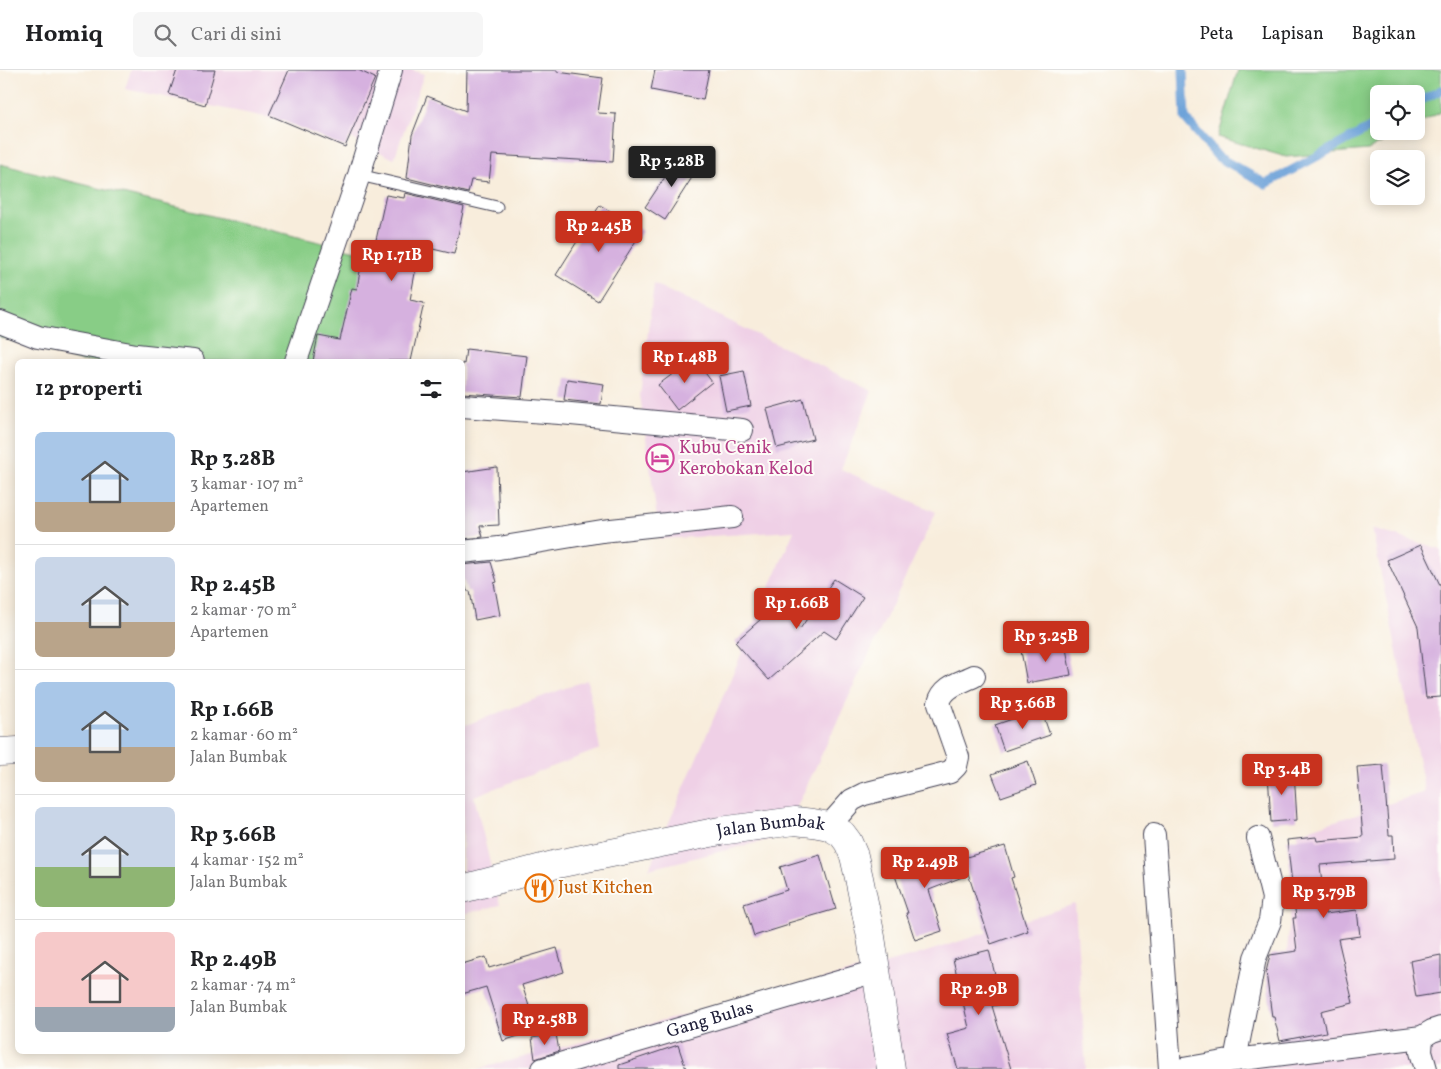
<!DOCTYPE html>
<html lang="id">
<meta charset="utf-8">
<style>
body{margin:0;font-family:Vollkorn,serif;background:#f6f6f6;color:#202124;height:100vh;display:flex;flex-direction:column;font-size:19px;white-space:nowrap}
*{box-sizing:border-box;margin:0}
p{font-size:16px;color:#757577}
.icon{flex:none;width:28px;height:28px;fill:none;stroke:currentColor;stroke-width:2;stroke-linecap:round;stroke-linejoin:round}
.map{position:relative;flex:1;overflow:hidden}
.details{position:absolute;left:15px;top:289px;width:450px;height:695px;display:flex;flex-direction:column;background:#fff;border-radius:8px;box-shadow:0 2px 12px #0003}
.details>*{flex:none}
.controls{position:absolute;left:1370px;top:15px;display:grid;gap:10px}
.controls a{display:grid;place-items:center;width:55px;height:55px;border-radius:8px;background:#fff;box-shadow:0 2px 12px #0003;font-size:25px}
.price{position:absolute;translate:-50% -42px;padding:0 11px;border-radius:5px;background:#c8321e;color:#fff;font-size:16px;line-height:32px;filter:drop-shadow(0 1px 2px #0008)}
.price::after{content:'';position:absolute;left:50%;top:30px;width:15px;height:11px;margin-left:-8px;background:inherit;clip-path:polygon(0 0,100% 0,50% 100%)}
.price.current{background:#222;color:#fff}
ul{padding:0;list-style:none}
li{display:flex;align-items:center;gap:15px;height:125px;padding:0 20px}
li+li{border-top:1px solid #e0e0e0}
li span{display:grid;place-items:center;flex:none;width:140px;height:100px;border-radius:8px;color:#555}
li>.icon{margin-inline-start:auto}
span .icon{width:60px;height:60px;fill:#fffc;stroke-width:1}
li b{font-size:21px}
h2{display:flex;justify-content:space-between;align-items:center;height:60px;padding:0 20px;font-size:21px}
header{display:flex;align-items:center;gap:30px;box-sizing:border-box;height:70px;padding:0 25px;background:#fff;border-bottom:1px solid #e0e0e0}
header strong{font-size:24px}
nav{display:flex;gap:28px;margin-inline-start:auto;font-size:18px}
.search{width:350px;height:45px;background:#f6f6f6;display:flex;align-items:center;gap:12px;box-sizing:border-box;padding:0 18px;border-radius:8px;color:#757577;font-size:19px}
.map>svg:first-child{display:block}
.built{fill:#efd0e6}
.green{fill:#88cd86;stroke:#557860}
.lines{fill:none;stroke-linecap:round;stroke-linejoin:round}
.stream{stroke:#6ba0d8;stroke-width:9}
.building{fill:#d6b1df}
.service-casing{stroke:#424053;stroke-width:13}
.minor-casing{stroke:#424053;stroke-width:24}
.tertiary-casing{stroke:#424053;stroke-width:29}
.service{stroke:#fff;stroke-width:11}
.minor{stroke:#fff;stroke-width:22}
.tertiary{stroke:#fff;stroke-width:28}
.labels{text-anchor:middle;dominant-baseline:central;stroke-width:4;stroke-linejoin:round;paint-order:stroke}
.hotel-label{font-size:18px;fill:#b23c85;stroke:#fdfcf7;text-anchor:start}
.street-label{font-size:18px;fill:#22223b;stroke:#fdfcf7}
.food-label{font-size:18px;fill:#c56008;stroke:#fdfcf7;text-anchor:start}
</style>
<header>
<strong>Homiq</strong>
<div class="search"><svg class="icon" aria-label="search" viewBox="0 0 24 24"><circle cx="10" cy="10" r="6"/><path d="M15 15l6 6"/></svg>Cari di sini</div>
<nav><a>Peta</a><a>Lapisan</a><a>Bagikan</a></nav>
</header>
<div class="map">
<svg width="1441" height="999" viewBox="0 0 1441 999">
<rect width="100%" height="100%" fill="#fdfcf7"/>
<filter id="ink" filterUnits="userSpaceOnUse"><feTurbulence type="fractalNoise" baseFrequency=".02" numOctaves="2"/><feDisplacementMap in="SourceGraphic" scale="10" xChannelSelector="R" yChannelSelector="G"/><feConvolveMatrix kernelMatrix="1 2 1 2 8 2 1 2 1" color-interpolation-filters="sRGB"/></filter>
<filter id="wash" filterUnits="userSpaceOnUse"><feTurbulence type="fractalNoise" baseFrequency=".0096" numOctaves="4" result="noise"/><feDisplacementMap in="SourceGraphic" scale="20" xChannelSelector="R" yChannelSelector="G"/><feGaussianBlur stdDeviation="1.12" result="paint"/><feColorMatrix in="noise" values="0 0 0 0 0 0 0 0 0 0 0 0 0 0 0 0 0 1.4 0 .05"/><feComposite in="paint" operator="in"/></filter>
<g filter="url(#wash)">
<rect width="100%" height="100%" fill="#f8eddc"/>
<path class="built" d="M 131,0 L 412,0 L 424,4 L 394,89 L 336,61 L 125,19 Z
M 654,214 L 872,321 L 841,399 L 936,442 L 794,743 L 781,744 L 772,769 L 649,799 L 794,461 L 660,469 L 640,325 Z
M 1372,459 L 1441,479 L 1441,999 L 1209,999 L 1278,978 L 1298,763 L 1425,722 Z
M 587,610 L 600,679 L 474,726 L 500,835 L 463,844 L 463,656 Z
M 1075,834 L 1086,999 L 478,999 L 917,885 Z"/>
<path class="green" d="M 1238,0 L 1441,0 L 1441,42 L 1416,55 L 1416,24 L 1379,24 L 1379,61 L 1404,61 L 1368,80 L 1286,87 L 1218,67 Z
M 0,94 L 372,185 L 345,265 L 332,291 L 80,291 L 0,267 Z"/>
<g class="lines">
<path class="stream" d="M 1183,0 L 1185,48 L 1218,87 L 1266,114 L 1379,53
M 1416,33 L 1441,20"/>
</g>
<g id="blocks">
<path class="building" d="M 177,0 L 215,0 L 205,35 L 169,24 Z
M 289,0 L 358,0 L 375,8 L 345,77 L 269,45 Z
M 467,0 L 557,0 L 557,2 L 603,8 L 598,43 L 616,44 L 613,92 L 492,85 L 489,112 L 471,110 L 468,123 L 407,108 L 412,65 L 427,26 L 466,41 Z
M 655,0 L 709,0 L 703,30 L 651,20 Z
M 679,86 L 698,98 L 665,150 L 645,137 Z
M 405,123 L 464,137 L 454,184 L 420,176 L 410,230 L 424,233 L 411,291 L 313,291 L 318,266 L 340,270 L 352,218 L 357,219 L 364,177 L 374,179 L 386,125 L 404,128 Z
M 600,135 L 642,161 L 598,231 L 556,205 Z
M 466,279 L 527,286 L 522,327 L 462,323 L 462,293 L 464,294 Z
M 694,288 L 712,312 L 677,340 L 658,315 Z
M 744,301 L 751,336 L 726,341 L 719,306 Z
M 567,309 L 604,314 L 601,334 L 564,330 Z
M 803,329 L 813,369 L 777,378 L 767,339 Z
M 497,397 L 499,455 L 480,456 L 483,467 L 462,469 L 462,402 Z
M 1421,475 L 1441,517 L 1441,627 L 1426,628 L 1418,557 L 1387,490 Z
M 491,492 L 497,512 L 494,513 L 500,545 L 475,550 L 470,521 L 467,521 L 462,504 L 462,495 Z
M 834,509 L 863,527 L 836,569 L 824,561 L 769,610 L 735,572 L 778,534 L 800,559 Z
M 1065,573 L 1071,605 L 1027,613 L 1021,581 Z
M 1041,639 L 1050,665 L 1004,681 L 995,655 Z
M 1028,691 L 1036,715 L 1001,727 L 992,704 Z
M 1383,695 L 1389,765 L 1393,765 L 1394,789 L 1320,795 L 1325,844 L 1357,840 L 1360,866 L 1338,869 L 1353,933 L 1321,941 L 1326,962 L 1280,971 L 1274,947 L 1272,947 L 1266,902 L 1270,885 L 1297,881 L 1293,848 L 1296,848 L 1287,770 L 1316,767 L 1317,771 L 1363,767 L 1357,697 Z
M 1294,701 L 1297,750 L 1271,752 L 1268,703 Z
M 1005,776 L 1014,807 L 1011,808 L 1028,861 L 991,874 L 963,788 Z
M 954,780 L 965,806 L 929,820 L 942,861 L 915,870 L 906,843 L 908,843 L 891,794 L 916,785 L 919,793 Z
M 820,785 L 836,839 L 788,853 L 789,855 L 754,866 L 744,834 L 787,820 L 780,797 Z
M 557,878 L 564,902 L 522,915 L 537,960 L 503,971 L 486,917 L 462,924 L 462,894 L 486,887 L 489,898 Z
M 989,880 L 1002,934 L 992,936 L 1011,999 L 958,999 L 947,964 L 969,958 L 953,889 Z
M 1441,885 L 1441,923 L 1416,927 L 1410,891 Z
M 556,964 L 559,981 L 535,989 L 532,968 Z
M 678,975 L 686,999 L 619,999 L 619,995 Z"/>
</g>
</g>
<g filter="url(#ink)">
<use href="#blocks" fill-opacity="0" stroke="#424053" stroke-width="1"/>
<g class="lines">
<g class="service-casing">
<path id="service" d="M 359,105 L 497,137"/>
</g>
<g class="minor-casing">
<g id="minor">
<path d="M 0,252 L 38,267 L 136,285 L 193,291"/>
<path d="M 296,291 L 359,105 L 391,0"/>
<path d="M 462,336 L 560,343 L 742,360"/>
<path d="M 462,482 L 499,478 L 602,461 L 732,447"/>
<path d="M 829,756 L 852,730 L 864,724 L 950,702 L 956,696 L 958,687 L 939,633 C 943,616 960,613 974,606"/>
<path d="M 1154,765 L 1170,999"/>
<path d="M 1422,967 L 1421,982 L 1426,999"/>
<path d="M 1235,990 L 1255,888 L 1270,851 L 1273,828 L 1258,768"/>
<path id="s1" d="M 543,999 L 876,901"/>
<path d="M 1183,999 L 1235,990 L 1422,967 L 1432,961 L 1441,958"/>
</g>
</g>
<g class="tertiary-casing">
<g id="tertiary">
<path d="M 0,682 L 18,681"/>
<path id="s2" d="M 462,819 L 557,794 L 720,761 L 795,751 L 813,753 L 829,756 L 842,764 L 848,772 L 854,786 L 859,808 L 871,867 L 891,999"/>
</g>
</g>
<use href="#service" class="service"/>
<use href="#minor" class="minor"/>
<use href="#tertiary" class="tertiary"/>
</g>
</g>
<defs>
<g id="hotel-ring" transform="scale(1.4375)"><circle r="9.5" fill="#fdfcf7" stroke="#d1479c" stroke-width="1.5"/><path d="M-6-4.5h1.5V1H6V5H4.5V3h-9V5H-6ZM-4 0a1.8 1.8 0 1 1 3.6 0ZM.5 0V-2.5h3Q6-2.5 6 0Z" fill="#d1479c"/></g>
<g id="restaurant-ring" transform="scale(1.4375)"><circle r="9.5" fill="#fdfcf7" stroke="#e8710a" stroke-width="1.5"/><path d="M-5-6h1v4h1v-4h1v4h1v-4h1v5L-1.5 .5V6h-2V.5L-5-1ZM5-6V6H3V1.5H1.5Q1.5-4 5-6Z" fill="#e8710a"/></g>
</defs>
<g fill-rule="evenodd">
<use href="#hotel-ring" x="660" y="388"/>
<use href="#restaurant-ring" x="539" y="818"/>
</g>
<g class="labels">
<g class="hotel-label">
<text x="679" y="378">Kubu Cenik<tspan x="679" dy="21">Kerobokan Kelod</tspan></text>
</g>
<g class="street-label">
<text stroke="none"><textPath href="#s2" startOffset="316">Jalan Bumbak</textPath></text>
<text stroke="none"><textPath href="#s1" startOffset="174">Gang Bulas</textPath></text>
</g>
<g class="food-label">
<text x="558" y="818">Just Kitchen</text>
</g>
</g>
</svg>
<div class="controls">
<a><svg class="icon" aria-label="locate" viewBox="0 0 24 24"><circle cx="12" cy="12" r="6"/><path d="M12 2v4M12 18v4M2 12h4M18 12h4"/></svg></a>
<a><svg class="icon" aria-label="layers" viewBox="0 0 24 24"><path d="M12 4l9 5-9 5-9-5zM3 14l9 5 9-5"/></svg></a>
</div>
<b class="price current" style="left:672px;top:118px">Rp 3.28B</b>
<b class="price" style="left:599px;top:183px">Rp 2.45B</b>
<b class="price" style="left:392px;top:212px">Rp 1.71B</b>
<b class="price" style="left:685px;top:314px">Rp 1.48B</b>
<b class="price" style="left:797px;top:560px">Rp 1.66B</b>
<b class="price" style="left:1046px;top:593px">Rp 3.25B</b>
<b class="price" style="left:1023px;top:660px">Rp 3.66B</b>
<b class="price" style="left:1282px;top:726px">Rp 3.4B</b>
<b class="price" style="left:925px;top:819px">Rp 2.49B</b>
<b class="price" style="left:1324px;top:849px">Rp 3.79B</b>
<b class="price" style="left:979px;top:946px">Rp 2.9B</b>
<b class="price" style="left:545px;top:976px">Rp 2.58B</b>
<section class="details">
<h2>12 properti<svg class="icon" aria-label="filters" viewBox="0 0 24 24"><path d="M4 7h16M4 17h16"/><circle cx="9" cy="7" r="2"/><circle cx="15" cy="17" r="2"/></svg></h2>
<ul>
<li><span style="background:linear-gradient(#a9c7e8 70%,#b9a48a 0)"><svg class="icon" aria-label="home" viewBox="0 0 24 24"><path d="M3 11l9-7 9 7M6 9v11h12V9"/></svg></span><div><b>Rp 3.28B</b><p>3 kamar · 107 m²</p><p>Apartemen</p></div></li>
<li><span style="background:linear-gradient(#c9d6e8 65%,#b9a48a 0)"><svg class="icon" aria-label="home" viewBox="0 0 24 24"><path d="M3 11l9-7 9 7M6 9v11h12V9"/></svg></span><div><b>Rp 2.45B</b><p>2 kamar · 70 m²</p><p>Apartemen</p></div></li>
<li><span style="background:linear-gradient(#a9c7e8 65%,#b9a48a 0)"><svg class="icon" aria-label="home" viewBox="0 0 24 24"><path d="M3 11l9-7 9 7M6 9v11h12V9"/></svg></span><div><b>Rp 1.66B</b><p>2 kamar · 60 m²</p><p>Jalan Bumbak</p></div></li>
<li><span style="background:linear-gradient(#c9d6e8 60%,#8fb573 0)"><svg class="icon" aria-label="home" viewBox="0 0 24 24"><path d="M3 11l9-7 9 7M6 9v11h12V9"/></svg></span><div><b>Rp 3.66B</b><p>4 kamar · 152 m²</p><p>Jalan Bumbak</p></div></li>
<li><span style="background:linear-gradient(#f6c9c9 75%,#9aa5b1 0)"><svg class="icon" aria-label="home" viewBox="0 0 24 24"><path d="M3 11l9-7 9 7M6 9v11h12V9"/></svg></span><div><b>Rp 2.49B</b><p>2 kamar · 74 m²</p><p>Jalan Bumbak</p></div></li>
</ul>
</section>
</div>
